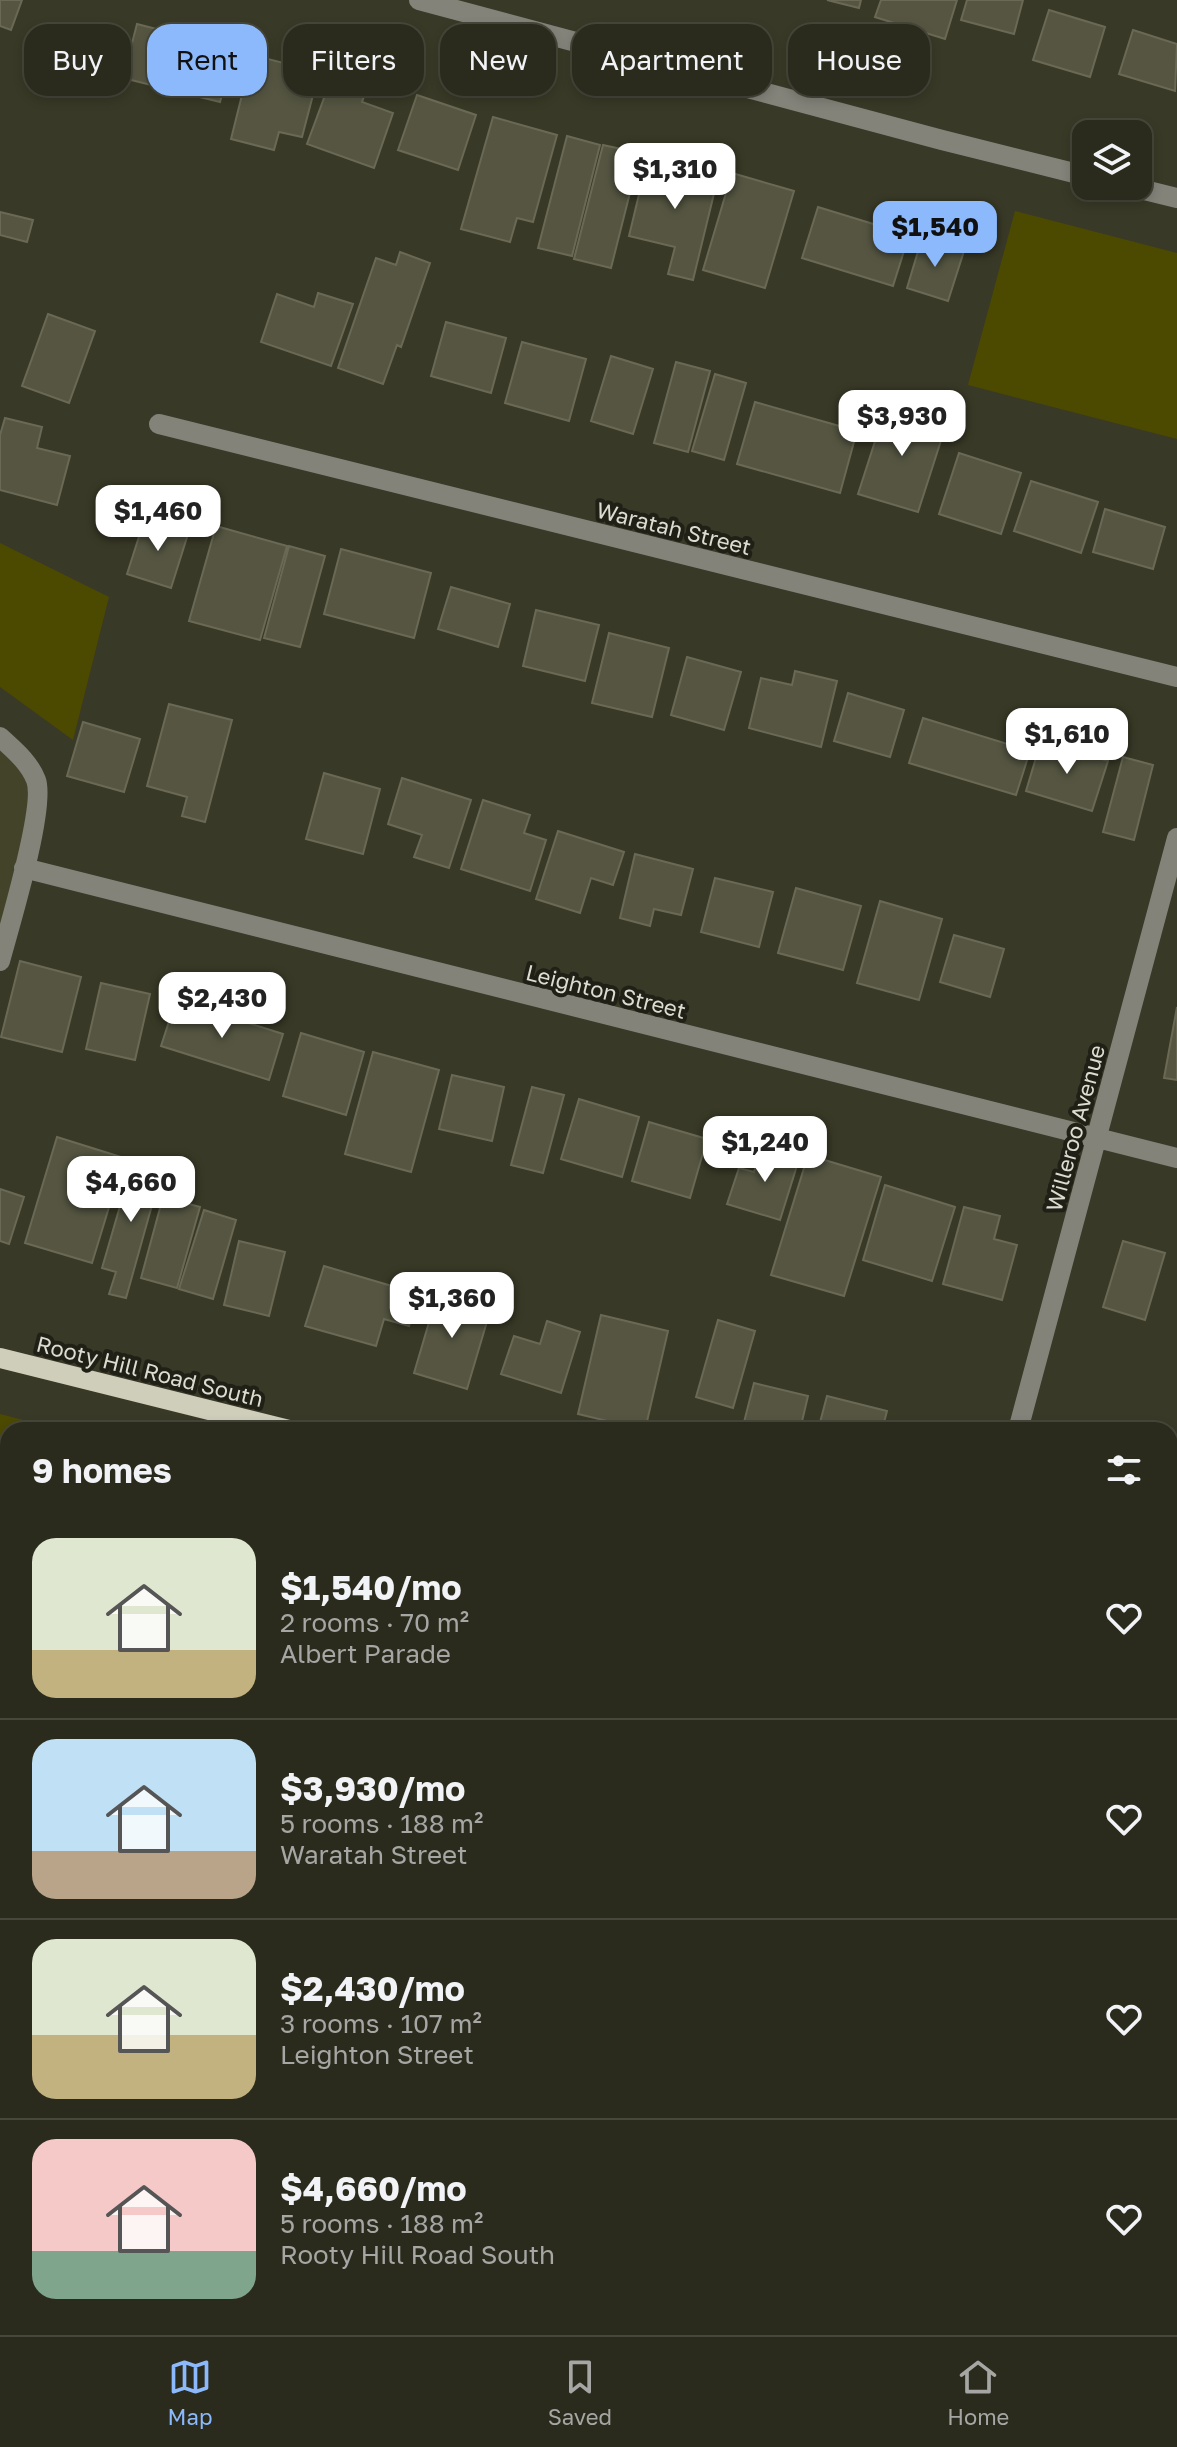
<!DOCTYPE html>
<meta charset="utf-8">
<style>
body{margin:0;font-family:"Golos Text",sans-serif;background:#37372a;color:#f1f3f6;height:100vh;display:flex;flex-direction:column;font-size:30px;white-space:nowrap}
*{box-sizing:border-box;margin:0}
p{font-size:26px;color:#a6a7a4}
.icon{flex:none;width:44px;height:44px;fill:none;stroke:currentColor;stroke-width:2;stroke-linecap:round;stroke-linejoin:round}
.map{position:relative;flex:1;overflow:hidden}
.sheet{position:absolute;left:0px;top:1422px;width:1178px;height:914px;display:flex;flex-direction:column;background:#2b2b1d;border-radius:24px 24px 0 0;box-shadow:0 4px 12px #0003,0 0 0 2px #47473b}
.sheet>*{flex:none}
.guide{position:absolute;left:24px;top:24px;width:1130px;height:72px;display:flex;gap:16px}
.fabs{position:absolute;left:1072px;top:120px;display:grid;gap:16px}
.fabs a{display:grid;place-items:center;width:80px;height:80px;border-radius:16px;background:#2b2b1d;box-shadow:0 4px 12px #0003,0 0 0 2px #47473b;font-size:40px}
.price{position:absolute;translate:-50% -68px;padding:0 18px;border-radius:16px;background:#fff;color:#222;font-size:26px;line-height:52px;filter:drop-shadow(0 2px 4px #0008)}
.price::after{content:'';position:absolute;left:50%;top:48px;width:24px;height:18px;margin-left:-12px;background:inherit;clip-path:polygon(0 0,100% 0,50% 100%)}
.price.selected{background:#8cb9fc;color:#111}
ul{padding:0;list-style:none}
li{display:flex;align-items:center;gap:24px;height:200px;padding:0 32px}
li+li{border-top:2px solid #47473b}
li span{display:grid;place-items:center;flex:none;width:224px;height:160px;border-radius:24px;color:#555}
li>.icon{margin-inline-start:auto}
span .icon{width:96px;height:96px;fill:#fffc;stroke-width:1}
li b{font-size:34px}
h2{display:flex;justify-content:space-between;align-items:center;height:96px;padding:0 32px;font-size:34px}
.chip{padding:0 28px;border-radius:24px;background:#2b2b1d;box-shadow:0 4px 12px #0003,0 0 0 2px #47473b;font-size:28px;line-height:72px}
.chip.selected{background:#8cb9fc;color:#111}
.tabs{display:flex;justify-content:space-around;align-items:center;height:112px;border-top:2px solid #47473b;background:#2b2b1d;font-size:22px;color:#a6a7a4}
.tabs a{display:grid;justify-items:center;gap:4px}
.tabs .selected{color:#8cb9fc}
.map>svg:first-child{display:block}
.built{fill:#43432a}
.green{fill:#4c4a00}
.building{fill:#555542;stroke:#696955;stroke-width:2}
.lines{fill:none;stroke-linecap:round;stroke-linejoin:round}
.path{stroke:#737363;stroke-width:5;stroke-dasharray:4 4;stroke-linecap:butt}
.minor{stroke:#83837a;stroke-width:20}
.major{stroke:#cecebb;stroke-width:20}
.labels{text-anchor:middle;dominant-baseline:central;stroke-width:8;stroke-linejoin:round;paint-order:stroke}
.street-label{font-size:22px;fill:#dcdcd1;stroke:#202017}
</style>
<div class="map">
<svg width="1177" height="2335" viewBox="0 0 1177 2335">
<rect width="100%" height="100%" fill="#393927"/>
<path class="built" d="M 0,737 L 37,782 L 0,961 Z"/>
<path class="green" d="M 1015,211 L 1177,253 L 1177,439 L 968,385 Z
M 0,543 L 109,597 L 73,740 L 0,687 Z
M 0,1414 L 63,1430 L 8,1430 L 8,2328 L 1104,2328 L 1103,2335 L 0,2335 Z
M 1170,1713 L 1177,1717 L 1177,2011 L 1170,2042 Z"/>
<path class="building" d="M 0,0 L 22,0 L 11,30 L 0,26 Z
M 827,0 L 861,0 L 859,8 Z
M 881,0 L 957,0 L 945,39 L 875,17 Z
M 967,0 L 1023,0 L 1014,34 L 961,20 Z
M 1049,10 L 1105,27 L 1090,77 L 1033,60 Z
M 137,24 L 234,49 L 220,102 L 123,78 Z
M 1133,30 L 1177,44 L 1175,91 L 1119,74 Z
M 252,55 L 319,72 L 302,137 L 279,132 L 274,150 L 231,139 Z
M 337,63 L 372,75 L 362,102 L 393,113 L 374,168 L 307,144 Z
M 417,95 L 476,115 L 458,170 L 398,150 Z
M 493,117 L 557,135 L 533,222 L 517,218 L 510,242 L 461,229 Z
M 567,136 L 600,145 L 572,256 L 538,248 Z
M 603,145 L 640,153 L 611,268 L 574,259 Z
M 648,157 L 719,173 L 693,280 L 668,274 L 675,247 L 629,236 Z
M 732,173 L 794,191 L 765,288 L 703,270 Z
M 818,207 L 909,235 L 893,286 L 802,258 Z
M 0,212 L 33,220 L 27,242 L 0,235 Z
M 922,238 L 964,251 L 948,301 L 907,288 Z
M 400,252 L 430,263 L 401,347 L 397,345 L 383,384 L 338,368 L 376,258 L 396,265 Z
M 318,293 L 353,304 L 331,366 L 261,342 L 277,294 L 314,307 Z
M 48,314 L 95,331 L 69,403 L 22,386 Z
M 446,322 L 506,338 L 491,393 L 431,376 Z
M 522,342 L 586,359 L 569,421 L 505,403 Z
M 611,356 L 653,369 L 633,434 L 591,421 Z
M 676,362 L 710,371 L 688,452 L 654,443 Z
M 715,374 L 746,383 L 724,460 L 692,451 Z
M 755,402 L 857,431 L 840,493 L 737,464 Z
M 887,404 L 947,422 L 918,512 L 858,494 Z
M 5,418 L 42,427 L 37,448 L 70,456 L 57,505 L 0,490 L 0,435 Z
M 959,453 L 1021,473 L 1001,534 L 939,514 Z
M 1031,481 L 1098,502 L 1081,553 L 1014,531 Z
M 1105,509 L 1165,527 L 1153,569 L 1093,552 Z
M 145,518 L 189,531 L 171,588 L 127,574 Z
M 216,526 L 287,546 L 260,640 L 189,621 Z
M 289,546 L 325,556 L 300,647 L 264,638 Z
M 341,549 L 431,573 L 414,638 L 324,614 Z
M 451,587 L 510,604 L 498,647 L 438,629 Z
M 536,610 L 599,625 L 585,681 L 523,666 Z
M 609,633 L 669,648 L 652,717 L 592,703 Z
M 687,657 L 741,672 L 724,730 L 671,715 Z
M 795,671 L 837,681 L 821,747 L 749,728 L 761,678 L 792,685 Z
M 848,693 L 904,710 L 890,757 L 834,741 Z
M 169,704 L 232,720 L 205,822 L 182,816 L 187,797 L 147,786 Z
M 923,718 L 1030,751 L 1016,795 L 909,763 Z
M 83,722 L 140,739 L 124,792 L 67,776 Z
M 1041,741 L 1108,761 L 1092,811 L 1026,791 Z
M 1123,757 L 1153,765 L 1134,840 L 1103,832 Z
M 324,773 L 380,789 L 363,854 L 306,839 Z
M 402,778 L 471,800 L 449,868 L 414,857 L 422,835 L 388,824 Z
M 483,800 L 530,815 L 524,833 L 546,840 L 530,891 L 461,869 Z
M 558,831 L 624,852 L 613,885 L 591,878 L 580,913 L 536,899 Z
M 635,854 L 693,869 L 681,915 L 654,909 L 650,926 L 620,918 Z
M 715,878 L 773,892 L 759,947 L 701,932 Z
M 796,888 L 861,906 L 843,970 L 778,953 Z
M 880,901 L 942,919 L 919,1000 L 857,983 Z
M 954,935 L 1004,949 L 990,997 L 940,982 Z
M 20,961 L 81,977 L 62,1052 L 1,1037 Z
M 101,983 L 150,994 L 135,1060 L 86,1049 Z
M 176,1000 L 283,1034 L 269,1080 L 161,1046 Z
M 1177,1007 L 1177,1080 L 1164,1078 Z
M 301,1033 L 364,1052 L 346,1115 L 283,1096 Z
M 373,1052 L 439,1070 L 411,1172 L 345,1154 Z
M 452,1075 L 504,1087 L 492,1141 L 439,1129 Z
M 532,1087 L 564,1095 L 543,1173 L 511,1165 Z
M 579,1099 L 639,1117 L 622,1177 L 561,1159 Z
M 649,1122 L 707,1139 L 690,1198 L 632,1181 Z
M 57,1137 L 124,1158 L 92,1263 L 25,1243 Z
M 762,1145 L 800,1156 L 780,1220 L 727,1204 L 739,1168 L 754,1172 Z
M 808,1155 L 881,1177 L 844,1296 L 771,1275 Z
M 134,1158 L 163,1166 L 126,1298 L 109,1294 L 116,1272 L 102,1268 Z
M 885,1185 L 955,1207 L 932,1281 L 863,1260 Z
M 0,1189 L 24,1197 L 9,1244 L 0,1241 Z
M 163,1197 L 200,1207 L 177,1288 L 141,1278 Z
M 964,1207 L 1000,1216 L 994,1239 L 1017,1245 L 1002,1300 L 943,1284 Z
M 204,1210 L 236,1220 L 213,1299 L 179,1289 Z
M 239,1241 L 285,1252 L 269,1316 L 224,1305 Z
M 1123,1241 L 1165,1253 L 1145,1320 L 1103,1307 Z
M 324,1266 L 419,1294 L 409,1326 L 384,1319 L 376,1346 L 305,1326 Z
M 438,1292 L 491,1308 L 467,1389 L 414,1373 Z
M 601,1315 L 668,1331 L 645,1430 L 578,1414 Z
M 718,1320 L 755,1331 L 733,1408 L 696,1397 Z
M 547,1321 L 580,1332 L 561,1393 L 501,1374 L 514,1336 L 540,1344 Z
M 754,1383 L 808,1396 L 800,1430 L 742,1430 Z
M 827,1396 L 887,1411 L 882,1430 L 818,1430 Z
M 908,1422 L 934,1430 L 906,1430 Z
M 1170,1469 L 1177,1471 L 1177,1536 L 1170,1534 Z"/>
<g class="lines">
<path class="path" d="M 1170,2147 L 1177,2116
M 0,2276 L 8,2279
M 159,2328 L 180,2335"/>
<path class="minor" d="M 419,0 L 942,140 L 1086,176
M 1128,186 L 1177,198
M 159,424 L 1177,677
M 0,737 C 14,750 29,762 36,780 C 46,806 9,928 0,961
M 24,868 L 1177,1158
M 1018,1430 L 1177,838"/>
<path class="major" d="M 0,1358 L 289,1430
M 1170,1648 L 1177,1650
M 1170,2276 L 1177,2245
M 1157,2335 L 1158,2328"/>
</g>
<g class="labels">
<g class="street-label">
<text transform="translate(674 528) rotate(14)">Waratah Street</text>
<text transform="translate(606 991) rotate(14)">Leighton Street</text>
<text transform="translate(1075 1128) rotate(-75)">Willeroo Avenue</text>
<text transform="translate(150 1371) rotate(14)">Rooty Hill Road South</text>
</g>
</g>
</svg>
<div class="fabs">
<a><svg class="icon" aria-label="layers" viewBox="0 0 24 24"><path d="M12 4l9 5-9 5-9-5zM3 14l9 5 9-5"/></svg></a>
</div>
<b class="price" style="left:675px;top:211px">$1,310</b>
<b class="price selected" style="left:935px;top:269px">$1,540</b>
<b class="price" style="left:902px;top:458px">$3,930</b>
<b class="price" style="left:158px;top:553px">$1,460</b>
<b class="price" style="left:1067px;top:776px">$1,610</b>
<b class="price" style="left:222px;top:1040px">$2,430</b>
<b class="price" style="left:765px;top:1184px">$1,240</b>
<b class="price" style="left:131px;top:1224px">$4,660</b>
<b class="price" style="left:452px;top:1340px">$1,360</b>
<div class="guide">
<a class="chip">Buy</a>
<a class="chip selected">Rent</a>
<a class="chip">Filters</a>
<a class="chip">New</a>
<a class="chip">Apartment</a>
<a class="chip">House</a>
</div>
<section class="sheet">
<h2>9 homes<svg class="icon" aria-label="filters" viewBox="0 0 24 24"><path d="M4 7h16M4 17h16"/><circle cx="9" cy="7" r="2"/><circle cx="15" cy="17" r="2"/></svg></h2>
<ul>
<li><span style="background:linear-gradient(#dfe7d0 70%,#c2b280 0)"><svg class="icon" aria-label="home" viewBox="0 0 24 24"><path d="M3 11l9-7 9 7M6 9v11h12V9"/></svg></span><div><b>$1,540/mo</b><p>2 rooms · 70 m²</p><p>Albert Parade</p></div><svg class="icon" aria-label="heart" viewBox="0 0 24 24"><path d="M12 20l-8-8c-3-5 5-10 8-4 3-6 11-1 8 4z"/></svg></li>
<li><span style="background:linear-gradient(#bfe0f5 70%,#b9a48a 0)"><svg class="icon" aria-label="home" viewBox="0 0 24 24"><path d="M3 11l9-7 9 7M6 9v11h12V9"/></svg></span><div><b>$3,930/mo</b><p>5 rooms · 188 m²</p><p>Waratah Street</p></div><svg class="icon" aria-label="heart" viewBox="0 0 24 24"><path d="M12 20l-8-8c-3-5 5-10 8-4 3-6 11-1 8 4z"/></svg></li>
<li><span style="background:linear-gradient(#dfe7d0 60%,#c2b280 0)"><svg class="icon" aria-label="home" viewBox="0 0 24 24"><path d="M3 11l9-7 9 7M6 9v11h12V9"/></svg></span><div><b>$2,430/mo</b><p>3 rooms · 107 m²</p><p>Leighton Street</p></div><svg class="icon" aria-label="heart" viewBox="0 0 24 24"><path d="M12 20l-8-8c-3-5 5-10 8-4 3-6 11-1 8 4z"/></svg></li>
<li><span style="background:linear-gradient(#f6c9c9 70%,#7fa58c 0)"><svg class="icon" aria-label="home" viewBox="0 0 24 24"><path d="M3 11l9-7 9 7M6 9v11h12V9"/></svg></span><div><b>$4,660/mo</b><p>5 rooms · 188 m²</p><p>Rooty Hill Road South</p></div><svg class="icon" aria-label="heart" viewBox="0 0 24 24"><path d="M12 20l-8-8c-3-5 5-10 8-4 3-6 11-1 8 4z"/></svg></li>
</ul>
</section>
</div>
<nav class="tabs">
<a class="selected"><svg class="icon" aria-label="map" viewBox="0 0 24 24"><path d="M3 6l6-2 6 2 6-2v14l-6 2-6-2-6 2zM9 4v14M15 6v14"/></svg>Map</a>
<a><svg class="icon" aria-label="saved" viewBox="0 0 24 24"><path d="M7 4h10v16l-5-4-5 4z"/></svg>Saved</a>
<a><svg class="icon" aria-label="home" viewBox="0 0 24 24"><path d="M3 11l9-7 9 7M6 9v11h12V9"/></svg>Home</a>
</nav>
